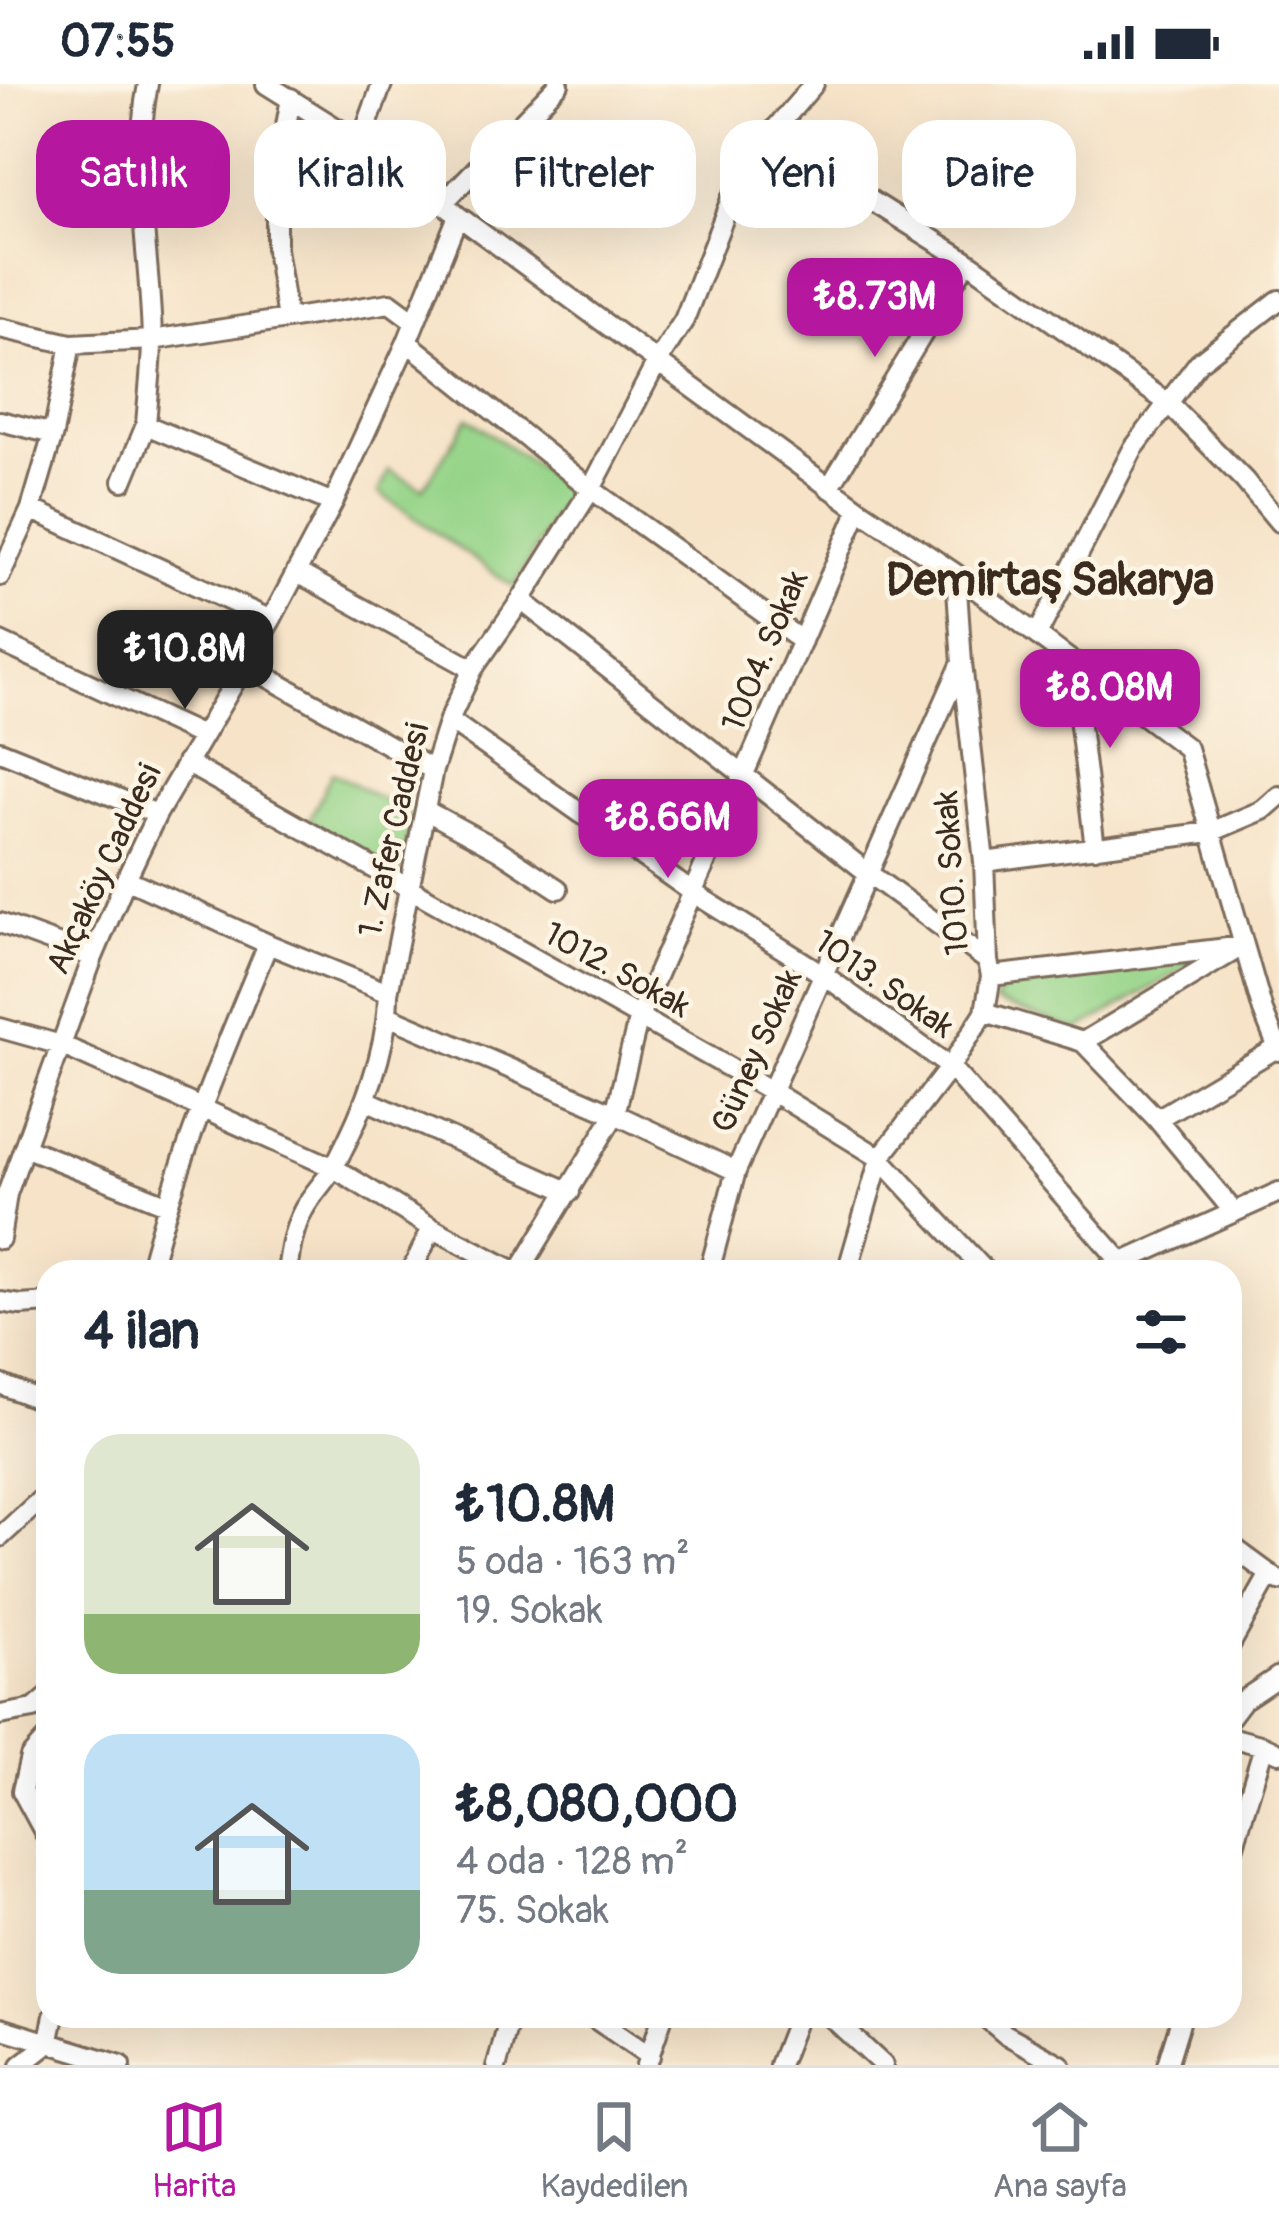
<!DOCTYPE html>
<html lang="tr">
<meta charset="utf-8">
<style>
body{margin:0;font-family:Pangolin,sans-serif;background:#f2f2f3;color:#1f2937;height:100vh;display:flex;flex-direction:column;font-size:45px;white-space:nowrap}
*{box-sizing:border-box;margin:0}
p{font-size:39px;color:#747a83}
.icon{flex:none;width:66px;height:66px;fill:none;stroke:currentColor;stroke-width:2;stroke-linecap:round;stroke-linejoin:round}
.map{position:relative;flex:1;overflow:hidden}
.details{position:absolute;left:36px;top:1176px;width:1206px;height:768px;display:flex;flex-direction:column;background:#fff;border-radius:36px;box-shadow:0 12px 48px #0002}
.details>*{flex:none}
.guide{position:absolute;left:36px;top:36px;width:1209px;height:108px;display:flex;gap:24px}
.price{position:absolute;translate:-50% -102px;padding:0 27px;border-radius:24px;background:#b5179e;color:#fff;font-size:39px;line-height:78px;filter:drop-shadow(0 3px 6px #0008)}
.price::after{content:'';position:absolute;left:50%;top:72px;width:36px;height:27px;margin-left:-18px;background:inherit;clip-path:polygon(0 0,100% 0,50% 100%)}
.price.current{background:#222;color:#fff}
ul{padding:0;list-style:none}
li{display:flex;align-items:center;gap:36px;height:300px;padding:0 48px}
li span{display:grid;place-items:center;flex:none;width:336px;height:240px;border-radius:36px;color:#555}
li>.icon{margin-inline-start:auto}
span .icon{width:144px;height:144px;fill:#fffc;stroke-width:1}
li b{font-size:51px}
h2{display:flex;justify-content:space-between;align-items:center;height:144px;padding:0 48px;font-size:51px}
.pill{padding:0 42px;border-radius:36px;background:#fff;box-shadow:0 12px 48px #0002;font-size:42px;line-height:108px}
.pill.current{background:#b5179e;color:#fff}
.status{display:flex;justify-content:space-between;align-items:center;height:84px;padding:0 60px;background:#fff;direction:ltr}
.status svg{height:33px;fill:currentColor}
.menu{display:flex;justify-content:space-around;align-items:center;height:168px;border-top:3px solid #e0e1e3;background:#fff;font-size:33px;color:#747a83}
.menu a{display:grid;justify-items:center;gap:6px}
.menu .current{color:#b5179e}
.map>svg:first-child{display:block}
.green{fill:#96d489;stroke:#687f54;stroke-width:3}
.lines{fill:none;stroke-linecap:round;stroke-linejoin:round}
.minor-casing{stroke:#7c6b5a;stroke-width:24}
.minor{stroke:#fff;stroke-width:18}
.labels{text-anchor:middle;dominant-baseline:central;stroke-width:9;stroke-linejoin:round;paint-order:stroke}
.street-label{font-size:33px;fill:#3b2a1e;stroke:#fcf5e5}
.district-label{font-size:45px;font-weight:bold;fill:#3b2a1e;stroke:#fcf5e5}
</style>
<div class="status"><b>07:55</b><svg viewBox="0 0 49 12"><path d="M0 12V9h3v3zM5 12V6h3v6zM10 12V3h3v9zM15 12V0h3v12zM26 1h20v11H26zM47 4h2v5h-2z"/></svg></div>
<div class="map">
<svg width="1279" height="1981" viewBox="0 0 1279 1981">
<rect width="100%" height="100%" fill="#fcf5e5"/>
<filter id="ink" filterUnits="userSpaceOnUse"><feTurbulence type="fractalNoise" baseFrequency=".00833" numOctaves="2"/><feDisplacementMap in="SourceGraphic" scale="24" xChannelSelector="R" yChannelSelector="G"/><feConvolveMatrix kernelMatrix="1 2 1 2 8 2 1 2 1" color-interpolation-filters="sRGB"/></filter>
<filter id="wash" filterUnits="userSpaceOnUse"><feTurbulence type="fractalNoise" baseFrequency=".004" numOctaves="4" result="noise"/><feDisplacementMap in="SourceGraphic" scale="48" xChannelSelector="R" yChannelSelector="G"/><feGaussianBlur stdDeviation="2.7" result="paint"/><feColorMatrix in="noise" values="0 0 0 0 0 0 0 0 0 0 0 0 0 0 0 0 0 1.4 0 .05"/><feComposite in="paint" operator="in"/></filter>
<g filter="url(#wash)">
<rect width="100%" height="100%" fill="#f6e3c8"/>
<path class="green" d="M 468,334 L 569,405 L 514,503 L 379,409 L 389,386 L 423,405 Z
M 332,688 L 412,732 L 400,789 L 309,737 Z
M 1201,875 L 1078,946 L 995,918 L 1005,897 Z"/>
</g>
<g filter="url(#ink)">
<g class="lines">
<g class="minor-casing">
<path id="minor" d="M 148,0 C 131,87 150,169 152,255 C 152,283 148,312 146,341 L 333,419
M 266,0 L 410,90 L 458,132 L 859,425 L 956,490 L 1187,664 L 1263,927 L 1279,967
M 769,52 L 967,177 L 1168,319 L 1244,396 L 1279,438
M 361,58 L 382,0
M 443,119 L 559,0
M 287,235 L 276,165 L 276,97 L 291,14
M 0,244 L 71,260 L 152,256 L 390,219 L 413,236
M 407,258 L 591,405 L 802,557
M 0,337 L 53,350
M 123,397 L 146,341
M 829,404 L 967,177
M 31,425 L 271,536
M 296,488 L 473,585
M 0,492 L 31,425 L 53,350 L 71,260
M 521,516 L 868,789 L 988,877
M 1037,551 L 1133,365 L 1199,278 L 1279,216
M 0,558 L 202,652
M 1072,577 L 1095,764
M 246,581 L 433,686
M 449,636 L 692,808 L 824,891 L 950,983 L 1123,1180
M 0,667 L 157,730
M 186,679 L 771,1007 L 880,1074 L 986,1188
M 425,726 L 497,765 L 558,805
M 984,778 L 1211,748 L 1263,726 L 1279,712
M 126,795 L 268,860 L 388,909
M 0,839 L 93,873
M 991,892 L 1244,862
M 985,928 L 1083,958 L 1157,1035 L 1234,1128
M 388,932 L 615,1030 L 736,1087
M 0,944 L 61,961 L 334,1084 L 432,1144 L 516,1188
M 1083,958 L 1234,867
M 366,1016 L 570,1108
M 1157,1035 L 1277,964
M 24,1063 L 166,1120
M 0,1155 L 7,1110 L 24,1063 L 93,873 L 126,795 L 157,730 L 271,536 L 333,419 L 407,258 L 458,132
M 149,1188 C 178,1074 223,968 268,860
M 287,1188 C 290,1166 293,1145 304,1125 C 313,1108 328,1095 336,1079 C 363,1027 388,967 388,909 L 433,686 L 449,636 L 473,585 L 521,516 L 591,405 L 657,278 L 684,236 L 731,115 L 769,52 L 814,0
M 411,1188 L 432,1144
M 519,1188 L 615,1030 L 639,932 L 859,425
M 709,1188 L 736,1087 L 960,583
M 847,1188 L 880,1074 L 950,983 L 985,928 L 991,892 L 988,877 L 984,778 L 962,579 L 956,490
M 1101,1188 L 1279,1108
M 0,1218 L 21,1221 L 48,1219
M 0,1300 L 48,1319
M 0,1453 L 48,1409
M 1230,1461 L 1279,1497
M 1230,1561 L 1270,1490
M 0,1631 L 34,1625 L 48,1613
M 1230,1633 L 1243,1616 L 1279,1592
M 48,1653 L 30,1673 L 22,1707 L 48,1755
M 1230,1653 L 1264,1662 L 1279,1669
M 1230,1774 L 1264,1662
M 591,1932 L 650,1972
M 830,1932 L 883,1981
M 984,1932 L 1005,1950 L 1061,1981
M 0,1944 L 121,1981
M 21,1981 L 48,1960 L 54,1932
M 497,1981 L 510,1932
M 646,1981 L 663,1932
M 779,1981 L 798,1932
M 1167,1981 L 1182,1932"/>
</g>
<use href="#minor" class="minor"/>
</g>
</g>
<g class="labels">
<g class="street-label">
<text transform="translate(765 567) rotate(-67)">1004. Sokak</text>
<text transform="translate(394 746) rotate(-77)">1. Zafer Caddesi</text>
<text transform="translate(104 785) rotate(-65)">Akçaköy Caddesi</text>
<text transform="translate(952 789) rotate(-94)">1010. Sokak</text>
<text transform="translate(617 886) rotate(29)">1012. Sokak</text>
<text transform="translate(884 900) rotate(35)">1013. Sokak</text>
<text transform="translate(757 967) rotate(-66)">Güney Sokak</text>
</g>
<g class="district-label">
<text x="1050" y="497">Demirtaş Sakarya</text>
</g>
</g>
</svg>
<b class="price" style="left:875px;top:276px">₺8.73M</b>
<b class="price current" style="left:185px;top:628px">₺10.8M</b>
<b class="price" style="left:1110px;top:667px">₺8.08M</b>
<b class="price" style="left:668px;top:797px">₺8.66M</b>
<div class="guide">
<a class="pill current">Satılık</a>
<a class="pill">Kiralık</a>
<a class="pill">Filtreler</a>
<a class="pill">Yeni</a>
<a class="pill">Daire</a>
</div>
<section class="details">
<h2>4 ilan<svg class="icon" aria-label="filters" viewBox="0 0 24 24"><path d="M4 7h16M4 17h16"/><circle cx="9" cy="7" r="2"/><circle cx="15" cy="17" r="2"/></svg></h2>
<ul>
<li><span style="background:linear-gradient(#dfe7d0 75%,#8fb573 0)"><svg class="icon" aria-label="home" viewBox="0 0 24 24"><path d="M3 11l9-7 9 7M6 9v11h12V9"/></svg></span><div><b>₺10.8M</b><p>5 oda · 163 m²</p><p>19. Sokak</p></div></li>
<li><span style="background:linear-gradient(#bfe0f5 65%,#7fa58c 0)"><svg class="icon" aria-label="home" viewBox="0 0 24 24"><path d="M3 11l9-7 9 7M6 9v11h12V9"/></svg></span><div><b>₺8,080,000</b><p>4 oda · 128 m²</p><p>75. Sokak</p></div></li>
</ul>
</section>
</div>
<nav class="menu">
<a class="current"><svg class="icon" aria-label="map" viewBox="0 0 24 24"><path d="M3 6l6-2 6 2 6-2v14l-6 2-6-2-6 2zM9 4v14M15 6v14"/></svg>Harita</a>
<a><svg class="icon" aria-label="saved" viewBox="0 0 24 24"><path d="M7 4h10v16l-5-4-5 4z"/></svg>Kaydedilen</a>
<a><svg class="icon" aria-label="home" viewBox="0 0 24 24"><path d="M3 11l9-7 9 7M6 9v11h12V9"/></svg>Ana sayfa</a>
</nav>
